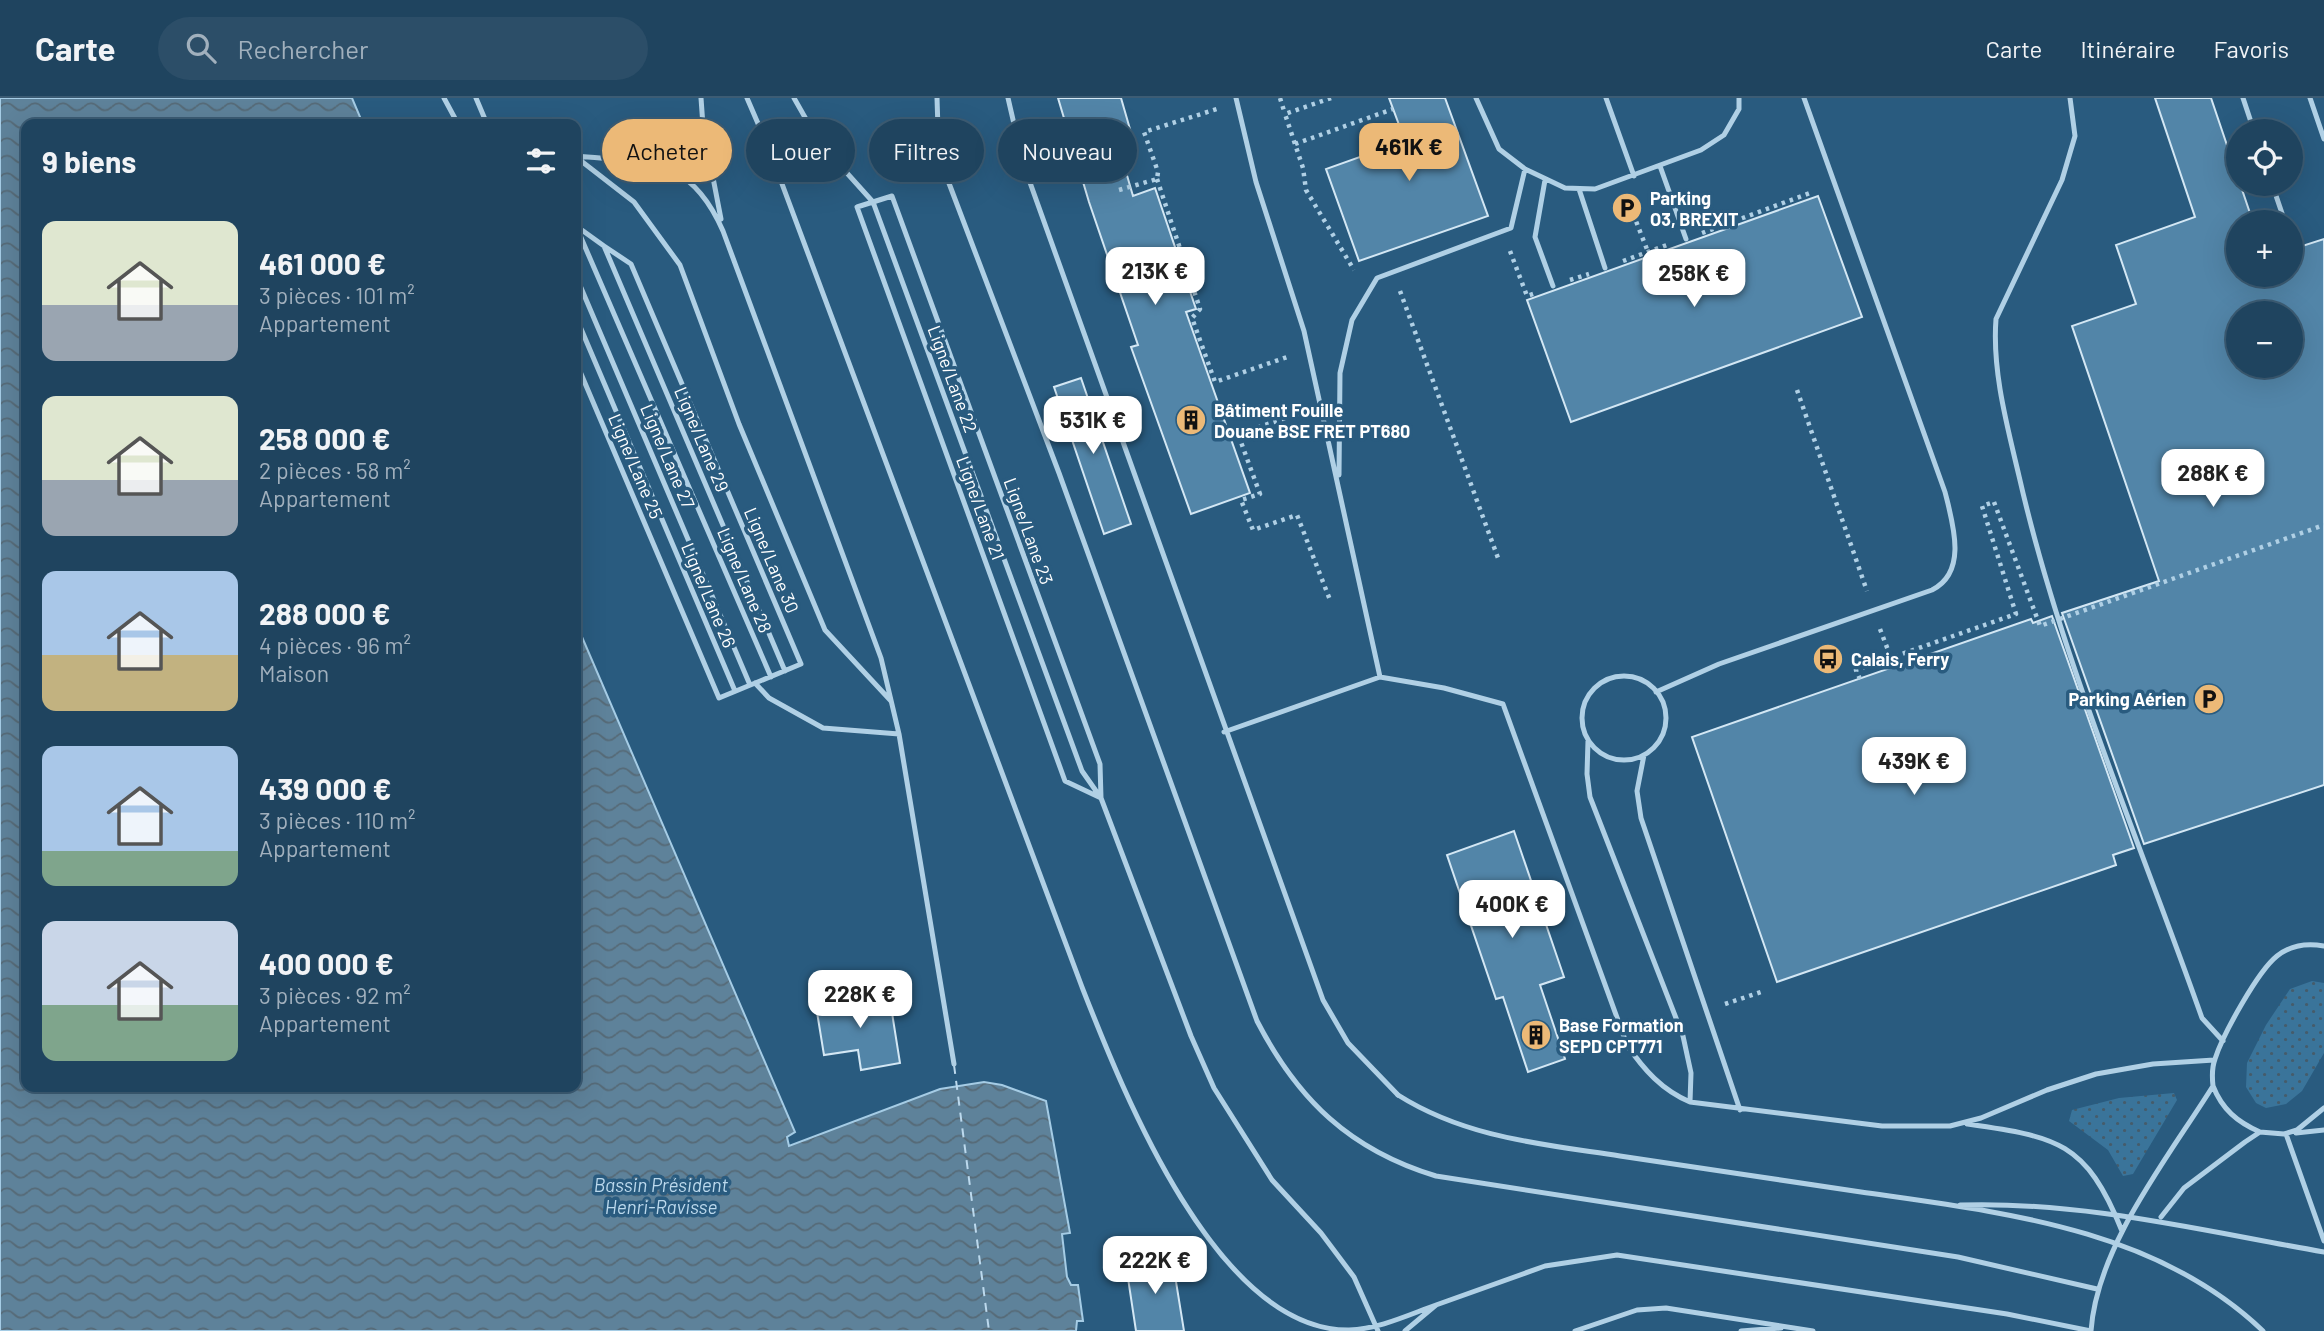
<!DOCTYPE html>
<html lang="fr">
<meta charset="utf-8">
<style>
body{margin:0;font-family:Barlow,sans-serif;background:#2c4e68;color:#f1f3f6;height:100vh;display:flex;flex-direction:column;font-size:26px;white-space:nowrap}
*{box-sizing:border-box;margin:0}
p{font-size:23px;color:#a1b0bd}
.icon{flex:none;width:38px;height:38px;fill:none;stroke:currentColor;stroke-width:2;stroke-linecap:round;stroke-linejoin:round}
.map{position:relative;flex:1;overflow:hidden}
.drawer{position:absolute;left:21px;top:21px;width:560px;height:973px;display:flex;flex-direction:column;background:#1f445f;border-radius:14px;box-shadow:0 7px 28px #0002,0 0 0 2px #3c5c74}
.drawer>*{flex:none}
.guide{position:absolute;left:602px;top:21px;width:665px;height:63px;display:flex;gap:14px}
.buttons{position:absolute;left:2226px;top:21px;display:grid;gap:14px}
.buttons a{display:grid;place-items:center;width:77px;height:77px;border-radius:50%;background:#1f445f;box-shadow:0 7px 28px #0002,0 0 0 2px #3c5c74;font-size:35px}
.price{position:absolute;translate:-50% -60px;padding:0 16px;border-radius:14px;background:#fff;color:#222;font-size:23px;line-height:46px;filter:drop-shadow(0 2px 4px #0008)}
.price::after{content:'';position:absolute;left:50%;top:42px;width:21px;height:16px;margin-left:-10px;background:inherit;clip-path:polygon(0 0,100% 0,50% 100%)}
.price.on{background:#ecb977;color:#111}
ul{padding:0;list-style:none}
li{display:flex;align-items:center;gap:21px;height:175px;padding:0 21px}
li span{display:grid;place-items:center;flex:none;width:196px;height:140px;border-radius:14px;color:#555}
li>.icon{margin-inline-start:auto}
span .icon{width:84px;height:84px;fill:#fffc;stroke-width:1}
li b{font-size:30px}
h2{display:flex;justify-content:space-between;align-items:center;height:84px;padding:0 21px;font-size:30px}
.tag{padding:0 24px;border-radius:32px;background:#1f445f;box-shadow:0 7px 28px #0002,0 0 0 2px #3c5c74;font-size:24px;line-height:63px}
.tag.on{background:#ecb977;color:#111}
header{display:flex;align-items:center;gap:42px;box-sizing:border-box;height:98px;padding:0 35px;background:#1f445f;border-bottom:2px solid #3c5c74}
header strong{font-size:33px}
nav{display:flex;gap:38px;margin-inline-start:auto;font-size:24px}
.search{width:490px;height:63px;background:#2c4e68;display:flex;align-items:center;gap:18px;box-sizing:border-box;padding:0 24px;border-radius:38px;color:#a1b0bd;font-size:26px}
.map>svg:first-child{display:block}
.garden{fill:url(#garden-dots)}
.water{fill:url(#water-waves);stroke:#a5cce5;stroke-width:2}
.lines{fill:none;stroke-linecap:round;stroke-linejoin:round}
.ferry{stroke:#bcd9ed;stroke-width:2;stroke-dasharray:9 7;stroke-linecap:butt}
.building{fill:#5285a8;stroke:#d3e7f4;stroke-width:2;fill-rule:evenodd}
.path{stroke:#b0d0e5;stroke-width:4.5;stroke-dasharray:3.5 5;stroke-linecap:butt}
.lane{stroke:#b0d0e5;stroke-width:5}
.path-bridge{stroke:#b0d0e5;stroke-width:4.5;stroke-dasharray:3.5 5;stroke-linecap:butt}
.lane-bridge{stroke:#b0d0e5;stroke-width:5}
.labels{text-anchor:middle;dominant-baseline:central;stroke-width:7;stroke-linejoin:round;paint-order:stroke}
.poi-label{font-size:18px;font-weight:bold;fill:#fff;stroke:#295b7f;text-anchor:start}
.street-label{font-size:18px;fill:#fff;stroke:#295b7f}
.water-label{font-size:19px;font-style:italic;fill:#bcd9ed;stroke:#295b7f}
</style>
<header>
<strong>Carte</strong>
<div class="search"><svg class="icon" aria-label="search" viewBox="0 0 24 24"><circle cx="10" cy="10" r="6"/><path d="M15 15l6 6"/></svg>Rechercher</div>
<nav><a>Carte</a><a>Itinéraire</a><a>Favoris</a></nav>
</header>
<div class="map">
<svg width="2324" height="1233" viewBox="0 0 2324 1233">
<defs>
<pattern id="garden-dots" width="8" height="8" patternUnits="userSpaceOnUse" patternTransform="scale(1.75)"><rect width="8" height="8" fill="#3a749a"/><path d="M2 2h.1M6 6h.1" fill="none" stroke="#455c6b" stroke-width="1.8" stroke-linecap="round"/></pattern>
<pattern id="water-waves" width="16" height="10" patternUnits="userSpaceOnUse" patternTransform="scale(1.75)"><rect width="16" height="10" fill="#5e829a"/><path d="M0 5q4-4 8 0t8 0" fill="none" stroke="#566a77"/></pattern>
</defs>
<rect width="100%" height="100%" fill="#295b7f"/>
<path class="garden" d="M 2312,883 L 2324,885 L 2324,955 L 2302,993 L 2286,1006 L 2266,1010 L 2256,1005 L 2246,989 L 2247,965 L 2266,927 L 2290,891 Z
M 2174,995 L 2177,1002 L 2133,1076 L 2123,1078 L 2108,1052 L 2069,1023 L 2072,1012 L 2119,1000 Z"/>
<path class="water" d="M 0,0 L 352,0 L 363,26 L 26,26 L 26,989 L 576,989 L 576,525 L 795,1034 L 787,1039 L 789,1048 L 940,991 L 984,984 L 1002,987 L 1046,1003 L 1070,1135 L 1062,1136 L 1067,1179 L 1071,1187 L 1078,1187 L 1083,1223 L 1077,1223 L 1076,1233 L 0,1233 Z"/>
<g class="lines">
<path class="ferry" d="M 954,967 L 989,1233"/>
</g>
<path class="building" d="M 1058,0 L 1121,0 L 1132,38 L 1117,43 L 1133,98 L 1155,90 L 1196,211 L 1186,214 L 1250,395 L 1191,416 L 1131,249 L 1138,247 L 1089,104 Z
M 1389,0 L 1445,0 L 1488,118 L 1359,163 L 1326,71 L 1405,43 Z
M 2155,0 L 2211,0 L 2253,124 L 2238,124 L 2238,177 L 2291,177 L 2291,155 L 2296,156 L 2299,149 L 2324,141 L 2324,687 L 2144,746 L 2062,515 L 2159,483 L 2072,228 L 2136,206 L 2116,147 L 2195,119 ZM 2238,215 L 2291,215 L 2291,268 L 2238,268 Z
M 1818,98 L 1862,219 L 1571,324 L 1527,202 Z
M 1081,280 L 1131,426 L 1104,436 L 1054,289 Z
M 2052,518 L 2134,750 L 2113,757 L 2116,767 L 1777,884 L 1692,639 L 2031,521 L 2033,525 Z
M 1514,733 L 1564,879 L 1540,887 L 1565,961 L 1528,974 L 1503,899 L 1496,901 L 1447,757 Z
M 889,896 L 900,965 L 861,972 L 858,952 L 824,957 L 816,908 Z
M 1172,1159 L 1184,1233 L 1136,1233 L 1126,1167 Z"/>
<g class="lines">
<path class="path" d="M 1280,0 L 1285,16
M 1331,0 L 1285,16 L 1303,70 L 1306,92 L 1354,172
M 1295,46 L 1393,11
M 1157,81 L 1200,211 L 1192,220 L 1215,284 L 1290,258
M 1119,92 L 1157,81 L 1158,74 L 1144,34 L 1217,11
M 1627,100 L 1648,154
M 1702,135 L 1810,95
M 1510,153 L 1527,198 L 1536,195
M 1623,163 L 1667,147
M 1570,182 L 1589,176
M 1400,193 L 1498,460
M 1797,292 L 1867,493
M 1301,315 L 1238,336 L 1260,396 L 1241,402 L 1253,432 L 1297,417 L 1330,502
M 1880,531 L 1891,560
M 1860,581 L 1856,572 L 2016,516 L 1982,408 L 1994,404
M 1725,906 L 1764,893"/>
<path class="lane" d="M 444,0 L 458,26
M 476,0 L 487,26
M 701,0 L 703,28 L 721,121
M 747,0 L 769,51 L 1082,889 C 1122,991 1216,1233 1349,1232 C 1379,1231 1408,1217 1436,1207
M 794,0 L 819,44 L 873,104 L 1082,673 L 1101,700 L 1191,938 L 1214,990 L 1272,1082 L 1321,1135 L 1354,1179 L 1378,1233
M 937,0 L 938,31 L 947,80 L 1059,375 L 1257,923 C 1298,1002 1350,1052 1436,1078 L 1958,1159 L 2097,1191
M 1008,0 L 1023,65 L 1323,902 L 1348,945 L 1398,997
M 1236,0 L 1256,84 L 1304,233 L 1380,579
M 1476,0 L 1499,51 L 1525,71 L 1565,90 L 1595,91 L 1701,52 L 1724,37 L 1739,11 L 1739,0
M 1606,0 L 1634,78
M 2070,0 L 2075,38 L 2062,82 L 1996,221 C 1992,273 2007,327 2019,378 C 2061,562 2139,741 2202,920 L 2223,943
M 2243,0 L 2254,33
M 2310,0 L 2324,41
M 576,58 C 648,65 690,57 723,133 L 881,560 L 899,636 L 954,966
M 576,59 L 634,104 L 680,167 L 739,326 L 825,532 L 891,603
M 1660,68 L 1686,141
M 1545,82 L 1535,139 L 1553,188
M 2272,86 L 2285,124
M 1579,91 L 1605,170
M 892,98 L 1100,666 L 1101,700 L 1065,683 L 857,109 Z
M 576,128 L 771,579
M 579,130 L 604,148 L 785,573
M 2291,142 L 2294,151
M 576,178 L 750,587
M 576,219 L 735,593
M 576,264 L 719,600 L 801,566 L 631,166 L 604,148
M 1339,377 L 1340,275 L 1352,222 L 1377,180 L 1511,130 L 1525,71
M1582 620a42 42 0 1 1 84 0a42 42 0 1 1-84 0Z
M 755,585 L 769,600 L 823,630 L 899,636
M 1656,594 L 1719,566 L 1932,492 C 1968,474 1953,426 1945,394 L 1804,0
M 1224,634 L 1380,579 L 1444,590 L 1503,606 L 1627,947 C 1644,972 1662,992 1690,1004 L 1882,1028 L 1950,1028 L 1981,1020 L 2047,992 L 2096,976 L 2153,966 L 2214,962
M 1588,643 L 1587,676 L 1590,699 L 1683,938 L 1691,975 L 1690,1004
M 1644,657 L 1637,693 L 1641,720 L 1740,1012
M 2213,988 C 2222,1011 2237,1024 2260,1034
M 1967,1026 C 2057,1039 2086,1043 2122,1133
M 2296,1035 L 2324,1032
M 2286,1036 L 2324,1143
M 2161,1119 L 2184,1090 L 2245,1044 L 2260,1034 L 2284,1036 L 2297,1032 L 2324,1010
M 1405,1233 L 1436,1207 L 1545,1168 L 1617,1157 L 2007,1216 L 2091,1233 C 2097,1148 2168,1060 2213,988 C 2212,979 2212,969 2215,961 C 2223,936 2258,873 2277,858 C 2291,847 2308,845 2324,848
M 1575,1233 L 1637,1212 L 1666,1210 L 1813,1233
M 1741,1233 L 1781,1230"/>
<path class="path-bridge" d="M 1994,404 L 2040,528 L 2324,427"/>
<path class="lane-bridge" d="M 1398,997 C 1466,1040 1542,1046 1620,1058 C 1700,1070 1781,1082 1861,1094 C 2000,1114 2156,1130 2263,1233
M 1960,1107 C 2083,1103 2203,1133 2324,1154"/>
</g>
<defs>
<g id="parking-disc" transform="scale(1.575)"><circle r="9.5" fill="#ecb977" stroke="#295b7f"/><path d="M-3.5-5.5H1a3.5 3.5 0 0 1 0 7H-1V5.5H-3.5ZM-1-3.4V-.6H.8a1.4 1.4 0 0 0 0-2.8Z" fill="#111"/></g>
<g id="building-disc" transform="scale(1.575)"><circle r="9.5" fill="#ecb977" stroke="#295b7f"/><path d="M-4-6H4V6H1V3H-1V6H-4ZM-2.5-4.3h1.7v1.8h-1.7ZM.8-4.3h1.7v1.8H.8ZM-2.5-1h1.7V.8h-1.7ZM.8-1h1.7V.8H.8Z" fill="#111"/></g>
<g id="bus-disc" transform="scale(1.575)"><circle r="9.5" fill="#ecb977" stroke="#295b7f"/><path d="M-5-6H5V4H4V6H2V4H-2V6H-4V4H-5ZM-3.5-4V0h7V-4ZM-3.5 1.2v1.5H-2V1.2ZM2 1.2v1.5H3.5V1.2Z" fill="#111"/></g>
</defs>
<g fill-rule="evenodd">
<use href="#parking-disc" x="1627" y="110"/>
<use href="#building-disc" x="1191" y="322"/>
<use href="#bus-disc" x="1828" y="561"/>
<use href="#parking-disc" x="2209" y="601"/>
<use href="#building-disc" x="1536" y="937"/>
</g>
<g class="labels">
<g class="poi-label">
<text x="1650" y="100">Parking<tspan x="1650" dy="21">O3, BREXIT</tspan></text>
<text x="1214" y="312">Bâtiment Fouille<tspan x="1214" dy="21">Douane BSE FRET PT680</tspan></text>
<text x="1851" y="561">Calais, Ferry</text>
<text x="2186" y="601" text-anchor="end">Parking Aérien</text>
<text x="1559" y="927">Base Formation<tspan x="1559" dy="21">SEPD CPT771</tspan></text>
</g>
<g class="street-label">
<text transform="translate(953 281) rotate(70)">Ligne/Lane 22</text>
<text transform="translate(702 341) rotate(67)">Ligne/Lane 29</text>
<text transform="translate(668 358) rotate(67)">Ligne/Lane 27</text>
<text transform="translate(636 368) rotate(67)">Ligne/Lane 25</text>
<text transform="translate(981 410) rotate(70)">Ligne/Lane 21</text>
<text transform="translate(1029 433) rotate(70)">Ligne/Lane 23</text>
<text transform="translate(772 462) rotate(67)">Ligne/Lane 30</text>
<text transform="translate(745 482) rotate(67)">Ligne/Lane 28</text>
<text transform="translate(709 497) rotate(67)">Ligne/Lane 26</text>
</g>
<g class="water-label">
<text x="661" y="1086">Bassin Président<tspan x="661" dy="22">Henri-Ravisse</tspan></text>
</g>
</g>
</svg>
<div class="buttons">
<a><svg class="icon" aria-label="locate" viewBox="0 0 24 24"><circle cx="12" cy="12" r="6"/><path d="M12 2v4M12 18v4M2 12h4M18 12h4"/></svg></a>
<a>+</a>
<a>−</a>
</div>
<b class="price on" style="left:1409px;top:85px">461K €</b>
<b class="price" style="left:1155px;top:209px">213K €</b>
<b class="price" style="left:1694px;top:211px">258K €</b>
<b class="price" style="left:1093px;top:358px">531K €</b>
<b class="price" style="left:2213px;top:411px">288K €</b>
<b class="price" style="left:1914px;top:699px">439K €</b>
<b class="price" style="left:1512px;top:842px">400K €</b>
<b class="price" style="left:860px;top:932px">228K €</b>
<b class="price" style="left:1155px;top:1198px">222K €</b>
<div class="guide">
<a class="tag on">Acheter</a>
<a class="tag">Louer</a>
<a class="tag">Filtres</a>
<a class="tag">Nouveau</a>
</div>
<section class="drawer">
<h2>9 biens<svg class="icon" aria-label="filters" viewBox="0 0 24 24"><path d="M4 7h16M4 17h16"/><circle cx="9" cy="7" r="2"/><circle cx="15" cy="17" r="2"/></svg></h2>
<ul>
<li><span style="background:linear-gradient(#dfe7d0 60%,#9aa5b1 0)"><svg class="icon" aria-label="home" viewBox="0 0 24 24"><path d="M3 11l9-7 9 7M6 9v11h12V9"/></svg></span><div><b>461 000 €</b><p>3 pièces · 101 m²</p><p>Appartement</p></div></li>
<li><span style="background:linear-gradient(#dfe7d0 60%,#9aa5b1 0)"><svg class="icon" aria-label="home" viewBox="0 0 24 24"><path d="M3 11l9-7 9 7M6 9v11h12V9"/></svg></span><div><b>258 000 €</b><p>2 pièces · 58 m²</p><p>Appartement</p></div></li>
<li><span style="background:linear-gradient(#a9c7e8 60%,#c2b280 0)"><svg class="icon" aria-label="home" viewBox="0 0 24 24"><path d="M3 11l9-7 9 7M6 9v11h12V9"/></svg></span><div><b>288 000 €</b><p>4 pièces · 96 m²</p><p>Maison</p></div></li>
<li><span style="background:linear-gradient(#a9c7e8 75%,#7fa58c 0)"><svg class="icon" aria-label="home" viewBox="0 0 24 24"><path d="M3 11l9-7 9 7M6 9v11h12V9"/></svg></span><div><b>439 000 €</b><p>3 pièces · 110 m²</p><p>Appartement</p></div></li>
<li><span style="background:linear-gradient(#c9d6e8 60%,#7fa58c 0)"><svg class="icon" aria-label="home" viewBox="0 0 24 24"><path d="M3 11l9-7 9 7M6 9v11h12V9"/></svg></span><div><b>400 000 €</b><p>3 pièces · 92 m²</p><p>Appartement</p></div></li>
</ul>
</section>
</div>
